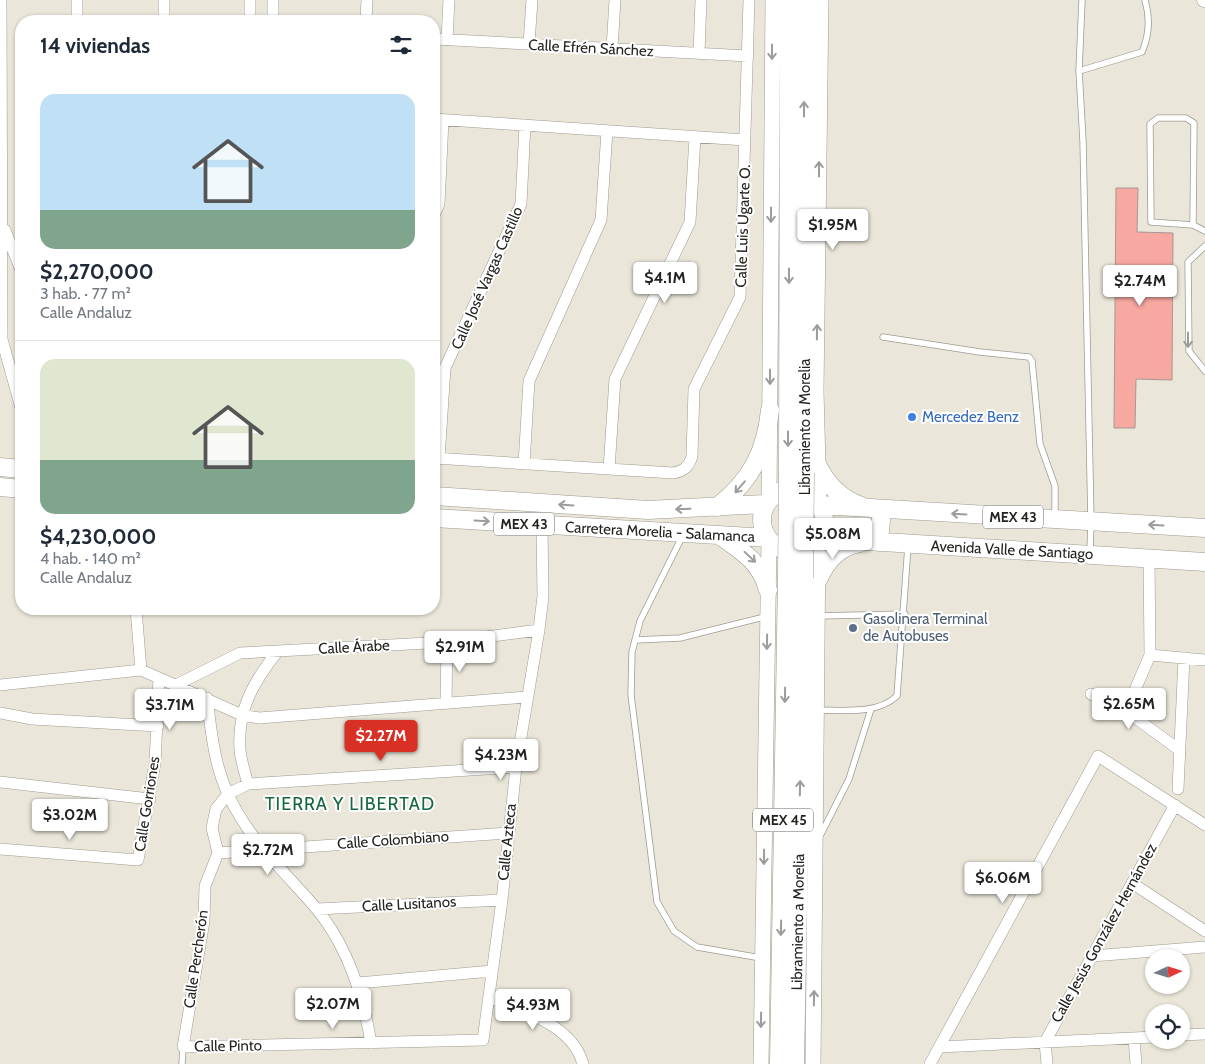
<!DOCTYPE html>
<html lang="es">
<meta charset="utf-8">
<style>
body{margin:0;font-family:Cabin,sans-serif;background:#f2f2f3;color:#1f2937;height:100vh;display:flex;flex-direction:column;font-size:19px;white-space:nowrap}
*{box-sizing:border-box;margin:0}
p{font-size:16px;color:#747a83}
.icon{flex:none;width:28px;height:28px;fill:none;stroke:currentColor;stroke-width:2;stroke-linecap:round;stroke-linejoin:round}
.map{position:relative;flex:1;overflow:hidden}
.sheet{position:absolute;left:15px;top:15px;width:425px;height:600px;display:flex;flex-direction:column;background:#fff;border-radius:20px;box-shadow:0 1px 4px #0004}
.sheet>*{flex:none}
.needle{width:32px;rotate:86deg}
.buttons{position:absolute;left:1145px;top:949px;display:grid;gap:10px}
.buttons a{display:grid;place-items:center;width:45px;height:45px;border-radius:50%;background:#fff;box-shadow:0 1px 4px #0004;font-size:25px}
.price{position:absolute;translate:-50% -42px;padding:0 11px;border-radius:5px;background:#fff;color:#222;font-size:16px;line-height:32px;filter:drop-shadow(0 1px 2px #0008)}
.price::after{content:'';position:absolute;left:50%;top:30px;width:15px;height:11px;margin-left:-8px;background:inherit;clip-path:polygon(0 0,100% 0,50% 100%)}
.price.current{background:#d93025;color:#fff}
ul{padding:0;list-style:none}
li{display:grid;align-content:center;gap:10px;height:265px;padding:0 25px}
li+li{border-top:1px solid #e0e1e3}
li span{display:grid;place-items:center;height:155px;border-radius:15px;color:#555}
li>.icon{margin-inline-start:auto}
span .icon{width:90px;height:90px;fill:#fffc;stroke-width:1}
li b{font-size:21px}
h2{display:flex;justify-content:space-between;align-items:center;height:60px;padding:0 25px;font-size:21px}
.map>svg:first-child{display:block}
.building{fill:#f7a8a1;stroke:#a69796}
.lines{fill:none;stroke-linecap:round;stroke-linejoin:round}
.service-casing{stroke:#9e9b8f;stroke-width:7}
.minor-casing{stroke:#9e9b8f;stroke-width:12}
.tertiary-casing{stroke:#9e9b8f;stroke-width:15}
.secondary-casing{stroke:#9e9b8f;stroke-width:16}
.primary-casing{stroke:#9e9b8f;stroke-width:19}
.trunk-casing{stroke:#9e9b8f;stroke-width:19}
.service{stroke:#fff;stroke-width:5.5}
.minor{stroke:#fff;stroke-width:11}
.tertiary{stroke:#fff;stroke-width:14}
.secondary{stroke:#fff;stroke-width:15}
.primary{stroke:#fff;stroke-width:18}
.trunk{stroke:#fff;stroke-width:18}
.trunk-bridge-casing{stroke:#9e9b8f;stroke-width:19;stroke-linecap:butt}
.trunk-bridge{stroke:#fff;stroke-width:18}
.oneway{stroke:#9c9c9a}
.shop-dot{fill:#3f7fe0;stroke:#fff;stroke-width:2}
.service-dot{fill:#5c6f8a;stroke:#fff;stroke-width:2}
.labels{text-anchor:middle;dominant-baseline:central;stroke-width:4;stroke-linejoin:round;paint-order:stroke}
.shield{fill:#fff;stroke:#666562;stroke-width:1}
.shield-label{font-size:14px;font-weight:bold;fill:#24231e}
.street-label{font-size:15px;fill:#24231e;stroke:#fff}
.shop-label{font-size:15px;fill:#366cbe;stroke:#fff;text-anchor:start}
.service-label{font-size:15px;fill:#4e5e75;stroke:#fff;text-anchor:start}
.quarter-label{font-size:18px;letter-spacing:1px;fill:#14673f;stroke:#fff}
</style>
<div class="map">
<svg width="1205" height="1064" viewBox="0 0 1205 1064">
<rect width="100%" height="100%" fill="#eae6d9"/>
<path class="building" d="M 1116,188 L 1138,188 L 1137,232 L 1173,233 L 1172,380 L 1136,379 L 1135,428 L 1114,428 Z"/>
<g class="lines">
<g class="service-casing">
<path id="service" d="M 1082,0 L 1079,71 L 1083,141 L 1091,521 L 1090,553
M 1079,71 L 1142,52 C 1149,36 1150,17 1145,0
M 1158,118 L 1186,118 L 1194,123 L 1193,225 L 1151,222 L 1150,124 Z
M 1193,225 L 1205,231
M 1205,246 L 1188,262 L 1189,351 L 1205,371
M 883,337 L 980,352 L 1029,357 L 1032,361 L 1040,444 L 1055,486 L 1055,517
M 683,535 L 640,621 L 632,652 L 631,695 L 657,902 L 674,931 L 697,947 L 761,958
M 817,616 L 905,614
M 635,640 L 680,638 L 768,616
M 816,710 C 844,710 876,715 897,696 L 908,546
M 819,838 L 849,779 L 871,709
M 182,1064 L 183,1047"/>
</g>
<g class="minor-casing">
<path id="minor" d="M 1,0 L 2,337
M 77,0 L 77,21
M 164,0 L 164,21
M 250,0 L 250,21
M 273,0 L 273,21
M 366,21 L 367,0
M 434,39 L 748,56
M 447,40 L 449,0
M 529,44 L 532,0
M 612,49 L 615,0
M 699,53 L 701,0
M 434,119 L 745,140
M 434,215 L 439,204 L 443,120
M 5,230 L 21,270
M 0,332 L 21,408
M 434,458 L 673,473 C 684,471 689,467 692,456 L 694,389 L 740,297 L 749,0
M 439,458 L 445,368 L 521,204 L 525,125
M 524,464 L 529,381 L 601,220 L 607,131
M 609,469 L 615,379 L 690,222 L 695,137
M 1150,655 L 1205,660
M 159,678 L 242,715 L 259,718 L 527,697
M 0,685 L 141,670
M 176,685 L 240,653 L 447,642 L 539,630
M 1091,694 L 1126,711 L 1178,749
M 207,698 C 211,730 214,764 228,794 C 248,839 284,871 315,907 C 348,946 363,994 371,1043
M 446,703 L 447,642
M 1126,711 L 1150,655 L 1149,558
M 0,713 L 32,719 L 158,726
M 516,767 L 248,784 L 228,794 L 216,809 L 212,828 L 218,853 L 205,886 L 204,921 L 183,1047 L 483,1040 L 502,900 L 516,767 L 539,630 L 543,596 L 542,525
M 0,782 L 150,799
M 248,784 C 245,773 241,761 240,750 C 237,709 254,681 278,651
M 1178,789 L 1184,658
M 0,849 L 138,860 L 155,763 L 159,678 L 141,670 L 136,609
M 218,853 L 508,833
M 1132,883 L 1205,931
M 317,909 L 502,900
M 1092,956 L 1205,947
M 358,983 L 492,971
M 489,996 C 523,1012 572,1024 583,1064
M 1181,1035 L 1205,1034
M 1134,1038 L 1136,1064
M 940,1047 L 1154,1037
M 930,1064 L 1098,756 L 1205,825
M 1047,1064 L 1045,1042 L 1175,805"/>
</g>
<g class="tertiary-casing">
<path id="tertiary" d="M 1204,0 L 1205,0"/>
</g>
<g class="secondary-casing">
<path id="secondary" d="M 769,501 L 773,0
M 819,503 L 816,391 L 821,0
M 761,1064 L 769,541
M 813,1064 L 818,539"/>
</g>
<g class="primary-casing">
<path id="primary" d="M 818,466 C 827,485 840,498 861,506
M 0,467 L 21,469
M 0,487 L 21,489
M762 520a31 31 0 1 1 62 0a31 31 0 1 1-62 0Z
M 434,496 L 648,510 L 766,504
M 820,505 L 1205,528
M 717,507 C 750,482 766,452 770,410
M 434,518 L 767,538
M 719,535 C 742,551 761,562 768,590
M 819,538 L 1205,562
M 879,542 L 882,509
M 818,580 C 826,561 839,546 860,543"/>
</g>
<g class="trunk-casing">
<path id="trunk" d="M 805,0 L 805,473
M 788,472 L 789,0
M 779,1064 L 787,577
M 795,1064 L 804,578"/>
</g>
<use href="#service" class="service"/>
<use href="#minor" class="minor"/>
<use href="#tertiary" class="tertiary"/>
<use href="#secondary" class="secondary"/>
<use href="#primary" class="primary"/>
<use href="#trunk" class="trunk"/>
<g class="trunk-bridge-casing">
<path id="trunk-bridge" d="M 787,577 L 788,472
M 804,578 L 805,473"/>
</g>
<use href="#trunk-bridge" class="trunk-bridge"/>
</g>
<defs><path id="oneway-shaft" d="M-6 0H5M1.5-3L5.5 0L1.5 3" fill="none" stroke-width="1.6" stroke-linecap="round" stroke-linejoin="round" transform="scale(1.25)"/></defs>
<g class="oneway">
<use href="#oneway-shaft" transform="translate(772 52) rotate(90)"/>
<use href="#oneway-shaft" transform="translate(804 109) rotate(-90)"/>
<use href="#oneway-shaft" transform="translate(819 169) rotate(-90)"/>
<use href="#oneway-shaft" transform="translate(771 215) rotate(90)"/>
<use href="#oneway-shaft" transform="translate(789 276) rotate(90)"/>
<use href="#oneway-shaft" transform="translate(817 332) rotate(-89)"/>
<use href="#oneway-shaft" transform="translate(1188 340) rotate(90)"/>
<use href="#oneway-shaft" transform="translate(770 377) rotate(90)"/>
<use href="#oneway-shaft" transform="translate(788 439) rotate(90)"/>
<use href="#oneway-shaft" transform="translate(740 487) rotate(131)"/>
<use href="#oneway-shaft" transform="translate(566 505) rotate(-176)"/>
<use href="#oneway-shaft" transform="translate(683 509) rotate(178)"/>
<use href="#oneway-shaft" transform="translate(959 514) rotate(-177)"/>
<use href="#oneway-shaft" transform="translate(482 521) rotate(3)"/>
<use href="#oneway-shaft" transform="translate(1156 525) rotate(-177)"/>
<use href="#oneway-shaft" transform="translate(750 557) rotate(43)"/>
<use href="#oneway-shaft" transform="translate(767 642) rotate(91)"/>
<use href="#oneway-shaft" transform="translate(785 695) rotate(91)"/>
<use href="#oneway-shaft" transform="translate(800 788) rotate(-89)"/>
<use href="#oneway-shaft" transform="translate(764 857) rotate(91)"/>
<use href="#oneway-shaft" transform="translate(781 928) rotate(91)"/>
<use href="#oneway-shaft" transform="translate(814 998) rotate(-89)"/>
<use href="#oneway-shaft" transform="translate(761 1020) rotate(91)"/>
</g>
<circle class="shop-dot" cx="912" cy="417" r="5"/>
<circle class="service-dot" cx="853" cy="628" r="5"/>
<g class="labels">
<g class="shield">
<rect x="983" y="505.5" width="60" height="23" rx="4"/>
<rect x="494" y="512.5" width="60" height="23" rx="4"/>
<rect x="753" y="808.5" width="60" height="23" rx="4"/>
</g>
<g class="shield-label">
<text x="1013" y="517">MEX 43</text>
<text x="524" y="524">MEX 43</text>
<text x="783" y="820">MEX 45</text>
</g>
<g class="street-label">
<text transform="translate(591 48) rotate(3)">Calle Efrén Sánchez</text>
<text transform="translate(743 226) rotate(-88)">Calle Luis Ugarte O.</text>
<text transform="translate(487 278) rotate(-66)">Calle José Vargas Castillo</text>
<text transform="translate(805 427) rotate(-90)">Libramiento a Morelia</text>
<text transform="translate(660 532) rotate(3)">Carretera Morelia - Salamanca</text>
<text transform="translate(1012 550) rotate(3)">Avenida Valle de Santiago</text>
<text transform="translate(354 647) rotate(-3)">Calle Árabe</text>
<text transform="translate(147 804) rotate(-81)">Calle Gorriones</text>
<text transform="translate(393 840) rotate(-4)">Calle Colombiano</text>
<text transform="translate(507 842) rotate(-84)">Calle Azteca</text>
<text transform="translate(409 904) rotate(-3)">Calle Lusitanos</text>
<text transform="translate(798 922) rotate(-89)">Libramiento a Morelia</text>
<text transform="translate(1104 933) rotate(-61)">Calle Jesús González Hernández</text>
<text transform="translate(196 959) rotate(-82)">Calle Percherón</text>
<text transform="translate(228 1046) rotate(-1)">Calle Pinto</text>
</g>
<g class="shop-label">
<text x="922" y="417">Mercedez Benz</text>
</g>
<g class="service-label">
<text x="863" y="619">Gasolinera Terminal<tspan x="863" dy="17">de Autobuses</tspan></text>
</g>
<g class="quarter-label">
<text x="350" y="804">TIERRA Y LIBERTAD</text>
</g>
</g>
</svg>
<div class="buttons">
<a><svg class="needle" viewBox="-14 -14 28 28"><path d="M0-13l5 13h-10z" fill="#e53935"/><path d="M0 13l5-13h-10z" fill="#747a83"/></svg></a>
<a><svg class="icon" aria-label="locate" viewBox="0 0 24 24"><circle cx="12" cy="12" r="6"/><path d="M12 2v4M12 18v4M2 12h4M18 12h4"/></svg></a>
</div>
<b class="price" style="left:833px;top:251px">$1.95M</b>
<b class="price" style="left:665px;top:304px">$4.1M</b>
<b class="price" style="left:1140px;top:307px">$2.74M</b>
<b class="price" style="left:833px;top:560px">$5.08M</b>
<b class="price" style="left:460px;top:673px">$2.91M</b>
<b class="price" style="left:1129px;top:730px">$2.65M</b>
<b class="price" style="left:170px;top:731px">$3.71M</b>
<b class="price current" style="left:381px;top:762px">$2.27M</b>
<b class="price" style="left:501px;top:781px">$4.23M</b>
<b class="price" style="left:70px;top:841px">$3.02M</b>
<b class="price" style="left:268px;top:876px">$2.72M</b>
<b class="price" style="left:1003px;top:904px">$6.06M</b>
<b class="price" style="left:333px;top:1030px">$2.07M</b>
<b class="price" style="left:533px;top:1031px">$4.93M</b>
<section class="sheet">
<h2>14 viviendas<svg class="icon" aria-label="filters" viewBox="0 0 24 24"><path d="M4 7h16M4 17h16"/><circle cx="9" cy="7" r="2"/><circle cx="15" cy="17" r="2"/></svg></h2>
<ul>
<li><span style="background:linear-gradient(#bfe0f5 75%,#7fa58c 0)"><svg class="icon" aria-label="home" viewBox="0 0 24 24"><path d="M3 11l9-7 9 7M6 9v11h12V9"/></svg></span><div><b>$2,270,000</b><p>3 hab. · 77 m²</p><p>Calle Andaluz</p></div></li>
<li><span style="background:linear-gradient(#dfe7d0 65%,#7fa58c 0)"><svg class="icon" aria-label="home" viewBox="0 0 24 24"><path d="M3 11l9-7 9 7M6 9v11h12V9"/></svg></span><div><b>$4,230,000</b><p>4 hab. · 140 m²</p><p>Calle Andaluz</p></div></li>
</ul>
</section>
</div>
